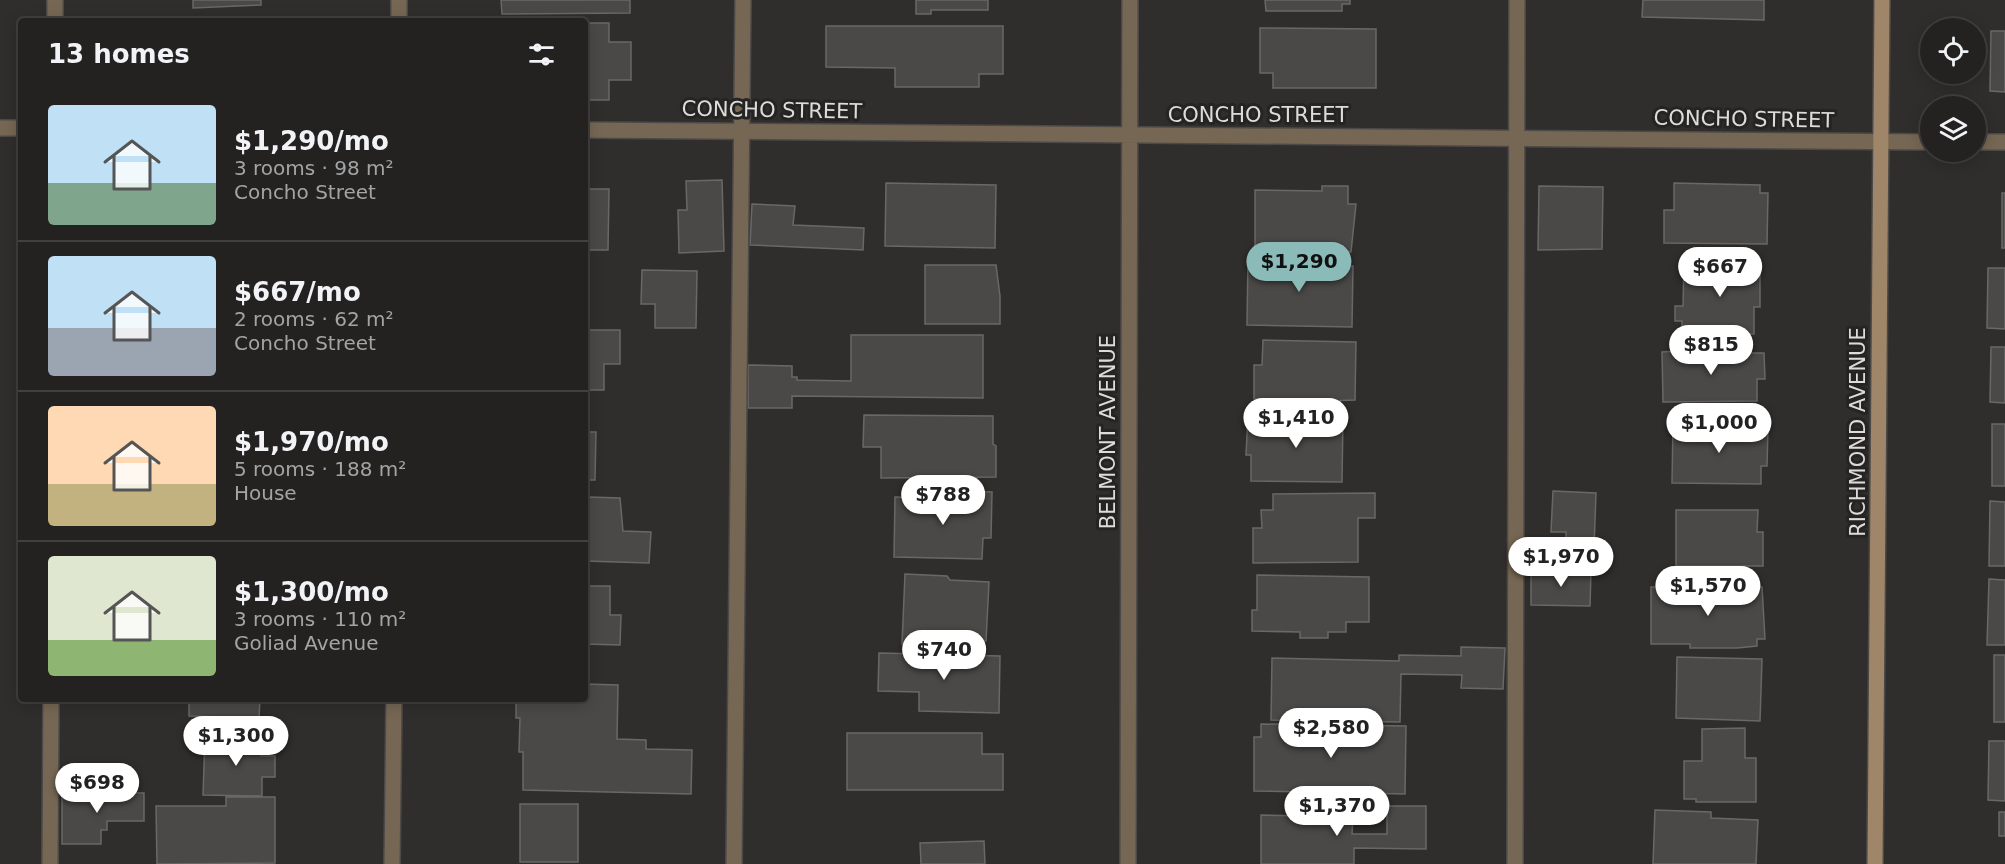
<!DOCTYPE html>
<meta charset="utf-8">
<style>
body{margin:0;font-family:"DejaVu Sans",sans-serif;background:#2c2a2a;color:#f1f3f6;height:100vh;display:flex;flex-direction:column;font-size:22px;white-space:nowrap}
*{box-sizing:border-box;margin:0}
p{font-size:20px;color:#a3a4a5}
.icon{flex:none;width:33px;height:33px;fill:none;stroke:currentColor;stroke-width:2;stroke-linecap:round;stroke-linejoin:round}
.map{position:relative;flex:1;overflow:hidden}
.panel{position:absolute;left:18px;top:18px;width:570px;height:684px;display:flex;flex-direction:column;background:#242221;border-radius:6px;box-shadow:0 3px 15px #0003,0 0 0 2px #413f3f}
.panel>*{flex:none}
.tools{position:absolute;left:1920px;top:18px;display:grid;gap:12px}
.tools a{display:grid;place-items:center;width:66px;height:66px;border-radius:50%;background:#242221;box-shadow:0 3px 15px #0003,0 0 0 2px #413f3f;font-size:30px}
.price{position:absolute;translate:-50% -51px;padding:0 14px;border-radius:21px;background:#fff;color:#222;font-size:20px;line-height:39px;filter:drop-shadow(0 2px 3px #0008)}
.price::after{content:'';position:absolute;left:50%;top:36px;width:18px;height:14px;margin-left:-9px;background:inherit;clip-path:polygon(0 0,100% 0,50% 100%)}
.price.active{background:#8bbbb9;color:#111}
ul{padding:0;list-style:none}
li{display:flex;align-items:center;gap:18px;height:150px;padding:0 30px}
li+li{border-top:2px solid #413f3f}
li span{display:grid;place-items:center;flex:none;width:168px;height:120px;border-radius:6px;color:#555}
li>.icon{margin-inline-start:auto}
span .icon{width:72px;height:72px;fill:#fffc;stroke-width:1}
li b{font-size:26px}
h2{display:flex;justify-content:space-between;align-items:center;height:72px;padding:0 30px;font-size:26px}
.map>svg:first-child{display:block}
.building{fill:#4b4947;stroke:#6a6866;stroke-width:1.5}
.lines{fill:none;stroke-linecap:round;stroke-linejoin:round}
.lane-casing{stroke:#4c4a48;stroke-width:18}
.street-casing{stroke:#4c4a48;stroke-width:18}
.secondary-casing{stroke:#4c4a48;stroke-width:18}
.lane{stroke:#766754;stroke-width:15}
.street{stroke:#766754;stroke-width:15}
.secondary{stroke:#9f8668;stroke-width:15}
.labels{text-anchor:middle;dominant-baseline:central;stroke-width:6;stroke-linejoin:round;paint-order:stroke}
.street-label{font-size:21px;fill:#dddcdb;stroke:#262422}
</style>
<div class="map">
<svg width="2005" height="864" viewBox="0 0 2005 864">
<rect width="100%" height="100%" fill="#302e2c"/>
<path class="building" d="M 193,0 L 261,0 L 261,5 L 193,8 Z
M 501,0 L 630,0 L 630,13 L 502,14 Z
M 916,0 L 988,0 L 988,10 L 931,10 L 931,14 L 916,14 Z
M 1265,0 L 1350,0 L 1350,4 L 1342,4 L 1342,11 L 1266,11 Z
M 1643,0 L 1764,0 L 1764,20 L 1642,17 Z
M 163,19 L 213,19 L 213,21 L 163,21 Z
M 585,23 L 609,23 L 609,42 L 631,42 L 631,80 L 609,80 L 609,100 L 585,100 Z
M 826,26 L 1003,26 L 1003,74 L 979,74 L 979,87 L 895,87 L 895,68 L 826,67 Z
M 1260,28 L 1376,29 L 1376,88 L 1273,88 L 1273,73 L 1260,73 Z
M 1991,31 L 2005,31 L 2005,92 L 1990,91 Z
M 722,180 L 724,251 L 679,253 L 678,210 L 687,210 L 686,181 Z
M 886,183 L 996,185 L 995,248 L 885,246 Z
M 1674,183 L 1760,185 L 1760,193 L 1768,193 L 1767,244 L 1664,243 L 1664,210 L 1674,210 Z
M 1322,186 L 1348,186 L 1348,204 L 1356,204 L 1351,252 L 1255,249 L 1255,190 L 1322,191 Z
M 1539,186 L 1603,187 L 1602,249 L 1538,250 Z
M 585,189 L 609,189 L 608,250 L 585,250 Z
M 2002,193 L 2005,193 L 2005,248 L 2002,248 Z
M 752,204 L 795,206 L 793,225 L 864,228 L 863,250 L 750,245 Z
M 1248,258 L 1314,259 L 1314,265 L 1353,266 L 1352,327 L 1247,325 Z
M 1684,262 L 1760,263 L 1760,307 L 1754,307 L 1754,334 L 1682,332 L 1682,321 L 1675,321 L 1675,306 L 1683,306 Z
M 925,265 L 996,265 L 1000,296 L 1000,324 L 925,324 Z
M 1988,268 L 2005,268 L 2005,329 L 1987,328 Z
M 642,270 L 697,271 L 696,328 L 655,328 L 655,304 L 641,304 Z
M 585,330 L 620,330 L 620,364 L 604,364 L 604,390 L 585,390 Z
M 851,335 L 983,335 L 983,398 L 792,396 L 792,408 L 748,408 L 748,365 L 792,366 L 792,377 L 797,377 L 797,380 L 851,381 Z
M 1263,340 L 1356,342 L 1355,400 L 1297,402 L 1297,399 L 1254,399 L 1254,365 L 1262,365 Z
M 1991,347 L 2005,347 L 2005,403 L 1990,402 Z
M 1723,348 L 1723,353 L 1764,353 L 1765,379 L 1757,379 L 1757,401 L 1663,402 L 1662,352 Z
M 864,415 L 993,416 L 993,444 L 996,446 L 996,477 L 881,478 L 881,447 L 863,447 Z
M 1248,416 L 1269,417 L 1269,421 L 1287,421 L 1287,417 L 1343,418 L 1342,482 L 1251,481 L 1251,455 L 1246,455 Z
M 1673,423 L 1755,425 L 1755,428 L 1768,428 L 1767,466 L 1761,466 L 1761,484 L 1672,483 Z
M 1992,424 L 2005,424 L 2005,486 L 1992,486 Z
M 585,432 L 596,432 L 595,480 L 585,480 Z
M 957,491 L 992,492 L 991,538 L 983,538 L 982,559 L 894,557 L 895,497 L 957,498 Z
M 1553,491 L 1596,493 L 1594,548 L 1566,546 L 1566,532 L 1551,532 Z
M 1375,493 L 1375,518 L 1358,518 L 1358,562 L 1253,563 L 1253,528 L 1262,528 L 1261,510 L 1273,510 L 1273,494 Z
M 589,497 L 620,498 L 623,531 L 651,532 L 649,563 L 585,561 L 585,504 L 589,504 Z
M 1990,501 L 2005,502 L 2005,566 L 1989,566 Z
M 1676,510 L 1758,510 L 1757,532 L 1763,532 L 1763,566 L 1676,566 Z
M 1531,571 L 1591,571 L 1590,606 L 1531,605 Z
M 905,574 L 947,576 L 950,580 L 989,582 L 986,641 L 950,639 L 950,646 L 902,644 Z
M 1257,575 L 1369,577 L 1369,622 L 1346,622 L 1346,632 L 1328,632 L 1328,638 L 1300,638 L 1300,632 L 1252,631 L 1252,610 L 1257,610 Z
M 1989,579 L 2005,580 L 2005,645 L 1987,645 Z
M 585,586 L 610,586 L 610,615 L 621,615 L 620,645 L 585,644 Z
M 1651,587 L 1762,587 L 1765,639 L 1757,639 L 1757,646 L 1737,648 L 1690,648 L 1690,644 L 1651,644 Z
M 1461,647 L 1505,648 L 1503,689 L 1461,688 L 1462,675 L 1401,674 L 1400,722 L 1271,720 L 1272,658 L 1399,661 L 1399,655 L 1461,656 Z
M 879,653 L 1000,656 L 999,713 L 919,711 L 919,692 L 878,691 Z
M 1994,655 L 2005,655 L 2005,722 L 1994,722 Z
M 1677,657 L 1762,659 L 1760,721 L 1676,718 Z
M 585,684 L 618,685 L 617,739 L 646,740 L 646,749 L 692,750 L 691,794 L 523,790 L 523,752 L 519,752 L 520,718 L 516,718 L 516,699 L 585,699 Z
M 189,699 L 260,699 L 259,718 L 189,716 Z
M 1261,724 L 1406,726 L 1405,794 L 1254,791 L 1254,737 L 1261,737 Z
M 1745,728 L 1745,758 L 1756,758 L 1756,802 L 1696,802 L 1696,799 L 1684,799 L 1684,761 L 1702,761 L 1702,729 Z
M 847,733 L 982,733 L 982,754 L 1003,754 L 1003,790 L 847,790 Z
M 205,737 L 262,739 L 261,756 L 275,756 L 275,777 L 262,777 L 262,796 L 203,795 Z
M 1989,741 L 2005,741 L 2005,801 L 1988,800 Z
M 62,792 L 144,793 L 144,821 L 107,821 L 107,830 L 101,830 L 101,844 L 62,844 Z
M 226,797 L 275,797 L 275,863 L 157,864 L 156,806 L 226,806 Z
M 520,804 L 578,804 L 578,862 L 520,862 Z
M 1387,806 L 1426,806 L 1426,849 L 1354,848 L 1354,864 L 1261,864 L 1261,815 L 1353,817 L 1352,834 L 1387,834 Z
M 1655,810 L 1711,812 L 1711,818 L 1758,820 L 1756,864 L 1653,864 Z
M 1999,812 L 2005,812 L 2005,836 L 1999,836 Z
M 984,841 L 985,864 L 921,864 L 920,843 Z"/>
<g class="lines">
<g class="lane-casing">
<path id="lane" d="M 55,21 L 55,0
M 50,864 L 51,699
M 734,864 L 743,0
M 1515,864 L 1517,0"/>
</g>
<g class="street-casing">
<path id="street" d="M 399,21 L 399,0
M 0,128 L 21,128
M 585,130 L 1930,142
M 1976,142 L 2005,142
M 392,864 L 394,699
M 1128,864 L 1130,0"/>
</g>
<g class="secondary-casing">
<path id="secondary" d="M 1875,864 L 1882,0"/>
</g>
<use href="#lane" class="lane"/>
<use href="#street" class="street"/>
<use href="#secondary" class="secondary"/>
</g>
<g class="labels">
<g class="street-label">
<text transform="translate(772 110) rotate(1)">CONCHO STREET</text>
<text x="1258" y="115">CONCHO STREET</text>
<text transform="translate(1744 119) rotate(1)">CONCHO STREET</text>
<text transform="translate(1108 432) rotate(-90)">BELMONT AVENUE</text>
<text transform="translate(1858 432) rotate(-90)">RICHMOND AVENUE</text>
</g>
</g>
</svg>
<div class="tools">
<a><svg class="icon" aria-label="locate" viewBox="0 0 24 24"><circle cx="12" cy="12" r="6"/><path d="M12 2v4M12 18v4M2 12h4M18 12h4"/></svg></a>
<a><svg class="icon" aria-label="layers" viewBox="0 0 24 24"><path d="M12 4l9 5-9 5-9-5zM3 14l9 5 9-5"/></svg></a>
</div>
<b class="price active" style="left:1299px;top:293px">$1,290</b>
<b class="price" style="left:1720px;top:298px">$667</b>
<b class="price" style="left:1711px;top:376px">$815</b>
<b class="price" style="left:1296px;top:449px">$1,410</b>
<b class="price" style="left:1719px;top:454px">$1,000</b>
<b class="price" style="left:943px;top:526px">$788</b>
<b class="price" style="left:1561px;top:588px">$1,970</b>
<b class="price" style="left:1708px;top:617px">$1,570</b>
<b class="price" style="left:944px;top:681px">$740</b>
<b class="price" style="left:1331px;top:759px">$2,580</b>
<b class="price" style="left:236px;top:767px">$1,300</b>
<b class="price" style="left:97px;top:814px">$698</b>
<b class="price" style="left:1337px;top:837px">$1,370</b>
<section class="panel">
<h2>13 homes<svg class="icon" aria-label="filters" viewBox="0 0 24 24"><path d="M4 7h16M4 17h16"/><circle cx="9" cy="7" r="2"/><circle cx="15" cy="17" r="2"/></svg></h2>
<ul>
<li><span style="background:linear-gradient(#bfe0f5 65%,#7fa58c 0)"><svg class="icon" aria-label="home" viewBox="0 0 24 24"><path d="M3 11l9-7 9 7M6 9v11h12V9"/></svg></span><div><b>$1,290/mo</b><p>3 rooms · 98 m²</p><p>Concho Street</p></div></li>
<li><span style="background:linear-gradient(#bfe0f5 60%,#9aa5b1 0)"><svg class="icon" aria-label="home" viewBox="0 0 24 24"><path d="M3 11l9-7 9 7M6 9v11h12V9"/></svg></span><div><b>$667/mo</b><p>2 rooms · 62 m²</p><p>Concho Street</p></div></li>
<li><span style="background:linear-gradient(#ffd9b3 65%,#c2b280 0)"><svg class="icon" aria-label="home" viewBox="0 0 24 24"><path d="M3 11l9-7 9 7M6 9v11h12V9"/></svg></span><div><b>$1,970/mo</b><p>5 rooms · 188 m²</p><p>House</p></div></li>
<li><span style="background:linear-gradient(#dfe7d0 70%,#8fb573 0)"><svg class="icon" aria-label="home" viewBox="0 0 24 24"><path d="M3 11l9-7 9 7M6 9v11h12V9"/></svg></span><div><b>$1,300/mo</b><p>3 rooms · 110 m²</p><p>Goliad Avenue</p></div></li>
</ul>
</section>
</div>
